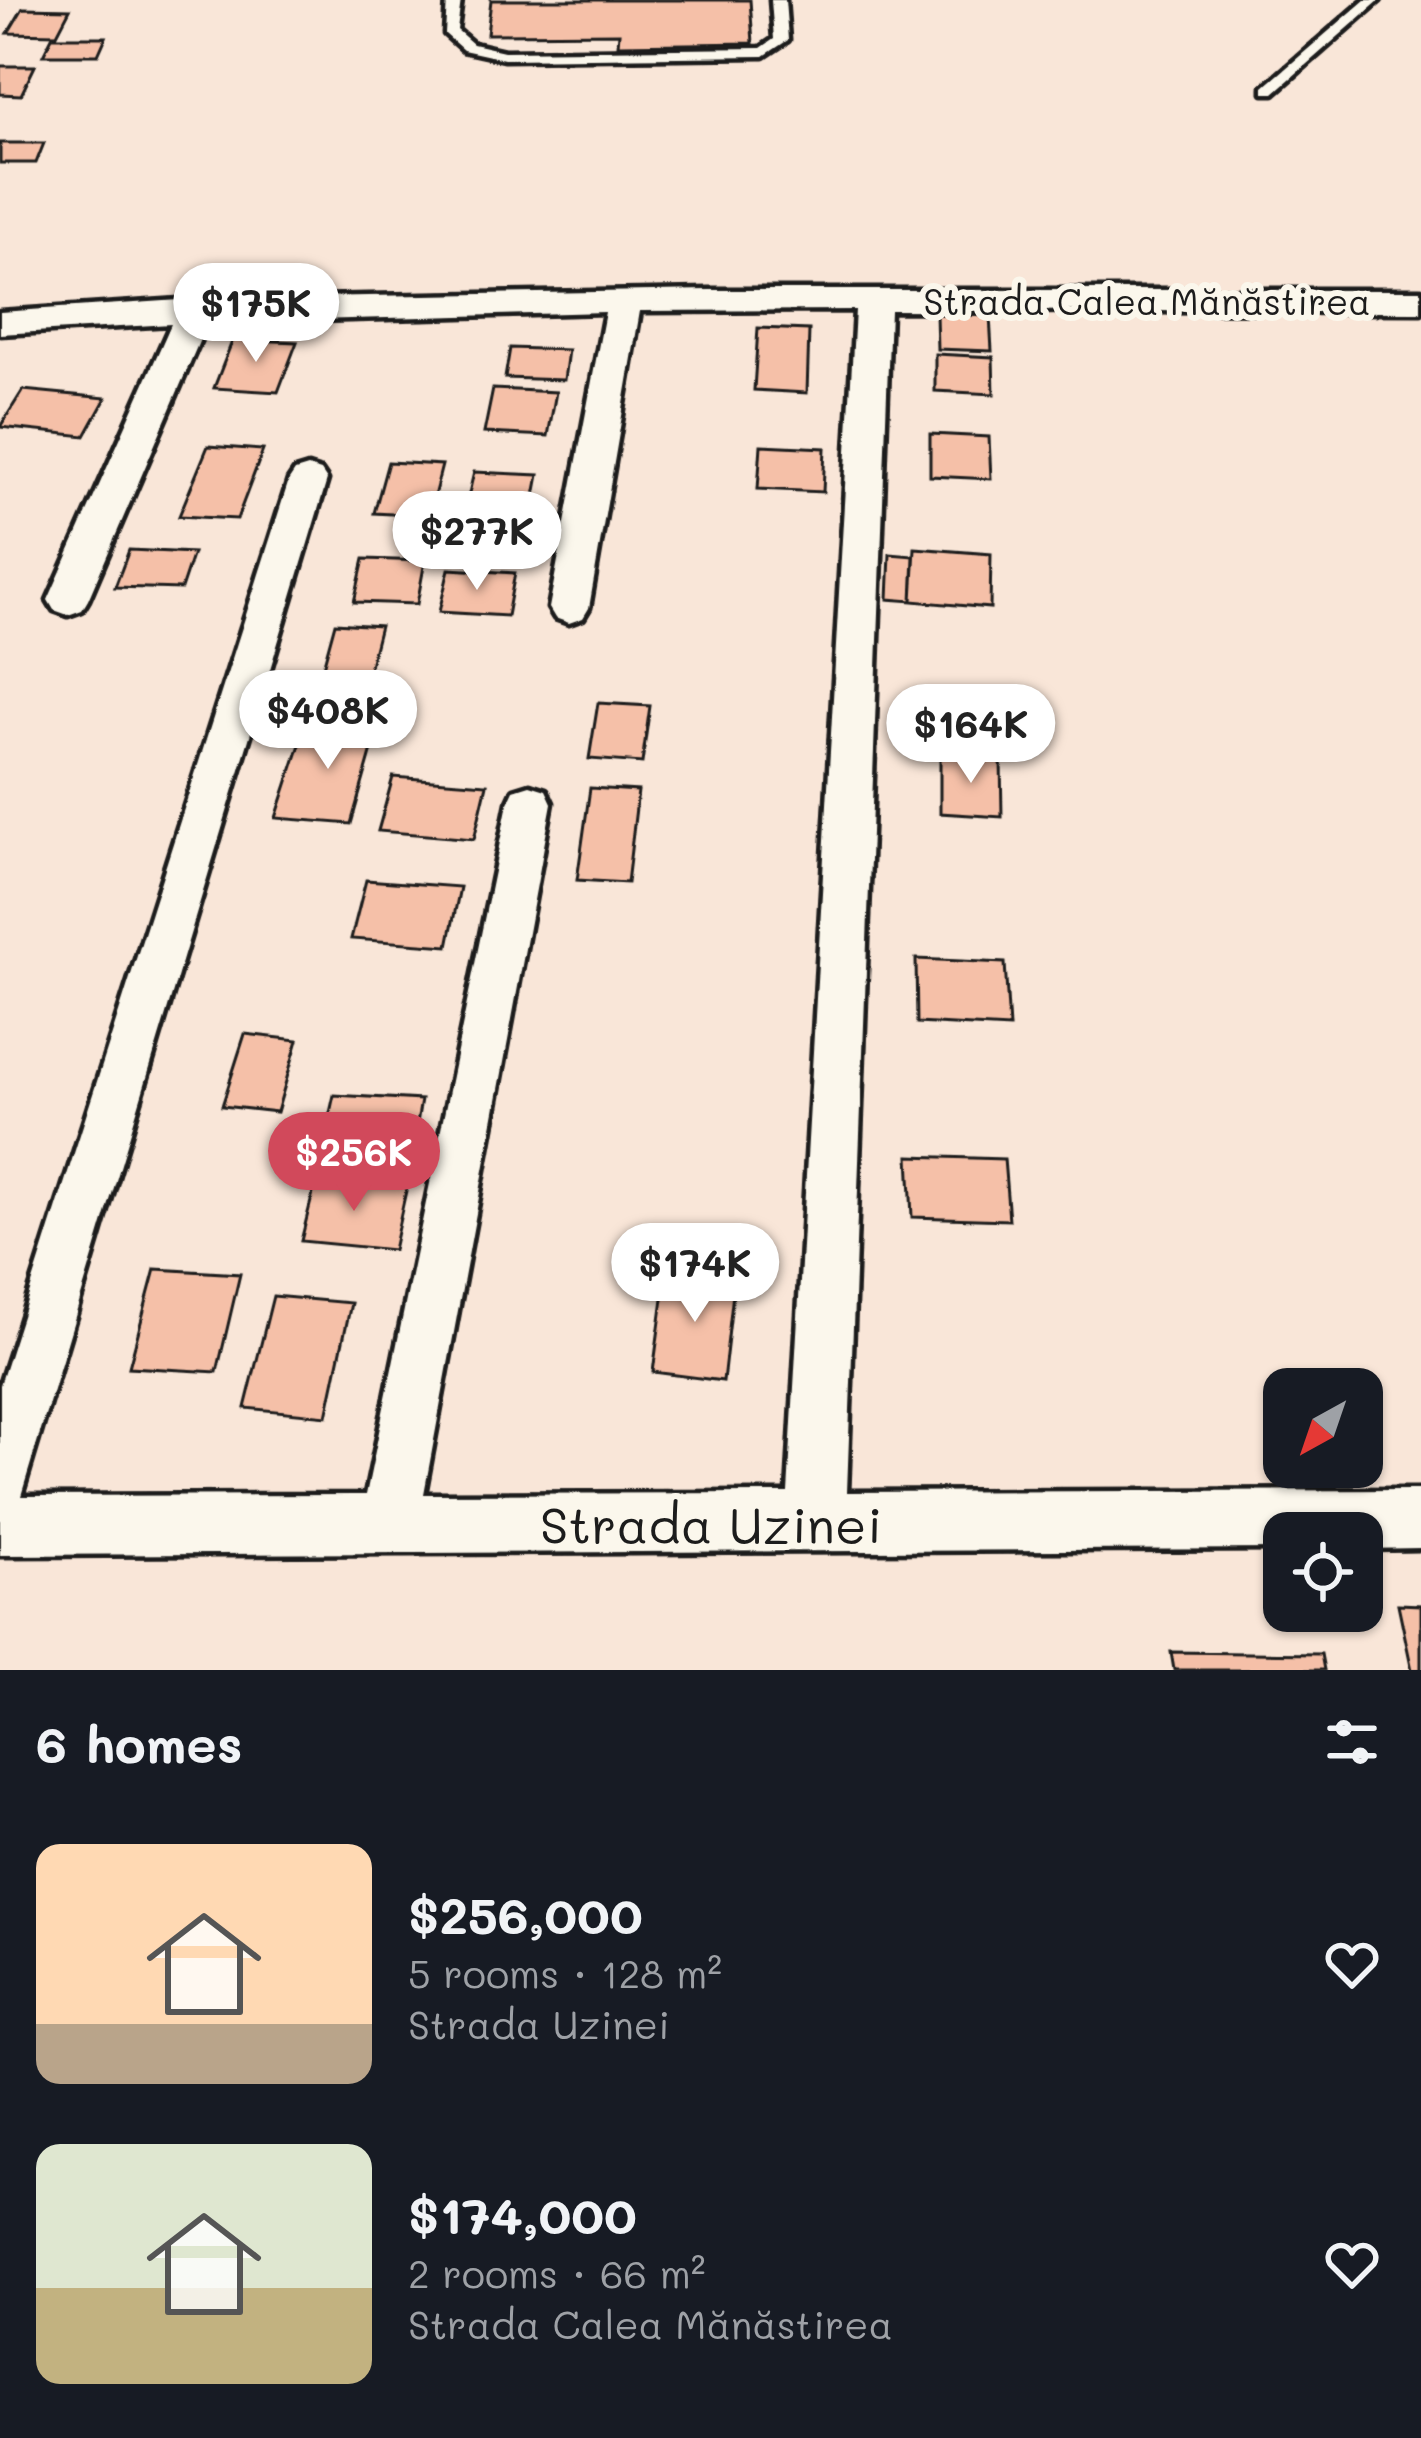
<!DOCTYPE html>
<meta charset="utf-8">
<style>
body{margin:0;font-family:Mali,sans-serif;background:#242831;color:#f1f3f6;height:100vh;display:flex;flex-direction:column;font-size:45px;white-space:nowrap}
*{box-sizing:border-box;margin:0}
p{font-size:39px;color:#9ea1a6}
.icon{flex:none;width:66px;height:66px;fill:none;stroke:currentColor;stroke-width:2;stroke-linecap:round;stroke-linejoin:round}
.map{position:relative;height:1670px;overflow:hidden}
.side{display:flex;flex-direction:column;background:#171b24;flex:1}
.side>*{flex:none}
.needle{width:78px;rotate:220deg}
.controls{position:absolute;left:1263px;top:1368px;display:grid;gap:24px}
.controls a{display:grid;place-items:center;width:120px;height:120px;border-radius:24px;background:#171b24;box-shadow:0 3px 9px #0004;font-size:60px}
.price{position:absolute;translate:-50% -102px;padding:0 27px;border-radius:42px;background:#fff;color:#222;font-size:39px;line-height:78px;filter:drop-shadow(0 3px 6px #0008)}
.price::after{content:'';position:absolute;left:50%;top:72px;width:36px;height:27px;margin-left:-18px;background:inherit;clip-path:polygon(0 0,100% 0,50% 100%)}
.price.selected{background:#d1495b;color:#fff}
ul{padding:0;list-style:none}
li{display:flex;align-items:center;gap:36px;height:300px;padding:0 36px}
li span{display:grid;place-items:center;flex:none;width:336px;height:240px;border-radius:24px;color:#555}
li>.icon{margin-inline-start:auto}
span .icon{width:144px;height:144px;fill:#fffc;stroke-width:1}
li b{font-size:51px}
h2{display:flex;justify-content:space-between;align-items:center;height:144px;padding:0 36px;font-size:51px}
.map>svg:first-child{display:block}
.building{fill:#f5c0a8;stroke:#1c1c1c;stroke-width:3}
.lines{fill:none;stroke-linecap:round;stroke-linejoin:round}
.lane-casing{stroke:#1c1c1c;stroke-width:9}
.street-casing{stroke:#1c1c1c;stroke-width:9}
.lane{fill:#fbf7ec;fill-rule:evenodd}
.street{fill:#fbf7ec;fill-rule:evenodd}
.labels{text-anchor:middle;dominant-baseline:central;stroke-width:12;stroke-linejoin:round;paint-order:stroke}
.far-street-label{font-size:36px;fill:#1c1c1c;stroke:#fbf7ec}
.near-street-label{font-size:51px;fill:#1c1c1c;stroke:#fbf7ec}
</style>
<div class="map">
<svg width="1421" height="1670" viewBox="0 0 1421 1670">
<rect width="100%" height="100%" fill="#f9e6d8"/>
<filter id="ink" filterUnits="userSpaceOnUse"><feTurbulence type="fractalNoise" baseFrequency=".00833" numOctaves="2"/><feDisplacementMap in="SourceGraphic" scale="24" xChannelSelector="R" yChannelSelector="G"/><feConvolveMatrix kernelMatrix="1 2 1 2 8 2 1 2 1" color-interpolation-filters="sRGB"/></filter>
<g filter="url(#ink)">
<path class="building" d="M 491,0 L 750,0 L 753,43 L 618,45 L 619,33 L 487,34 Z
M 23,8 L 70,9 L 57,34 L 8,33 Z
M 52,37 L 106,37 L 98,55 L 43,55 Z
M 0,66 L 35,66 L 21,95 L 0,94 Z
M 0,143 L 44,143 L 36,163 L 0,163 Z
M 936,314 L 990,316 L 992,351 L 937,349 Z
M 758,328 L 809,330 L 807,393 L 754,390 Z
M 233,339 L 297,342 L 278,392 L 214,388 Z
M 510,348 L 568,350 L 564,380 L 505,378 Z
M 935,354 L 993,357 L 994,394 L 935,391 Z
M 493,389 L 556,392 L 548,436 L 484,433 Z
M 23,390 L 106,398 L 85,436 L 0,427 Z
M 930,434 L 989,437 L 991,479 L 930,476 Z
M 761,445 L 825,448 L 823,492 L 758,489 Z
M 208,446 L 263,450 L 237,519 L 179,516 Z
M 388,462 L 442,465 L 429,516 L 374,513 Z
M 474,472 L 539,475 L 530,522 L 463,519 Z
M 915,548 L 991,554 L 990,608 L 912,601 Z
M 129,550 L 193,553 L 181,589 L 115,587 Z
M 890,554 L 914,556 L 912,601 L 888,599 Z
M 364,559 L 425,561 L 417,604 L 354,602 Z
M 449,569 L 515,573 L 507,616 L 439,612 Z
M 335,623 L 380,626 L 366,681 L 320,678 Z
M 598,703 L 650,706 L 642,763 L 589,759 Z
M 308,720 L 379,725 L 351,824 L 276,818 Z
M 940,756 L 1001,759 L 1002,817 L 940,813 Z
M 393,777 L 487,784 L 474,839 L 378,831 Z
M 590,788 L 638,791 L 627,883 L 577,880 Z
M 366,880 L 460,887 L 448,946 L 351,939 Z
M 916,959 L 1005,963 L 1009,1028 L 917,1023 Z
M 245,1034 L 298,1040 L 277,1112 L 222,1106 Z
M 334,1095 L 421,1100 L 411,1158 L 321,1153 Z
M 909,1156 L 1004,1159 L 1009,1220 L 912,1217 Z
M 317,1177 L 407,1186 L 393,1250 L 301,1241 Z
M 155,1269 L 240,1274 L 217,1372 L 129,1367 Z
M 667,1269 L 735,1276 L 723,1381 L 653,1372 Z
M 273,1296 L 351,1303 L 327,1416 L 245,1408 Z
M 1398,1604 L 1421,1605 L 1421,1670 L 1412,1670 Z
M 1171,1652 L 1321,1654 L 1324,1670 L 1174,1670 Z"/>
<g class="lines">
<g class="lane-casing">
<path id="lane" d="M 447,0 L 461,0 L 457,30 L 473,44 L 504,51 L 761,48 L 774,39 L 771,0 L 785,0 L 788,40 L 764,56 L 504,59 L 463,50 L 445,34 Z
M 1365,0 L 1380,0 L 1274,93 L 1264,93 L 1264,87 Z"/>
</g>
<g class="street-casing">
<path id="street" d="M 710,290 L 1421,290 L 1421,312 L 890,310 L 847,1492 L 1421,1490 L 1421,1548 L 1362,1549 L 1362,1533 L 1284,1533 L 1284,1549 L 0,1555 L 0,1385 L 289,480 L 295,471 L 308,467 L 321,471 L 327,480 L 21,1496 L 366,1495 L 508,803 L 514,790 L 530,785 L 546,790 L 552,803 L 424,1494 L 788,1493 L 855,310 L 640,311 L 589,608 L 583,618 L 569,623 L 555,618 L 549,608 L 605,312 L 207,323 L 88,600 L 82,610 L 68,615 L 54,610 L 48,600 L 171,324 L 0,334 L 0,312 L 195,299 Z"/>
</g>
<use href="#lane" class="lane"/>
<use href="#street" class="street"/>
</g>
</g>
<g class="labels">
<g class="far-street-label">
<text x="1147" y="300">Strada Calea Mănăstirea</text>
</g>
<g class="near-street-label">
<text x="711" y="1523">Strada Uzinei</text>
</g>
</g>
</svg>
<div class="controls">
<a><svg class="needle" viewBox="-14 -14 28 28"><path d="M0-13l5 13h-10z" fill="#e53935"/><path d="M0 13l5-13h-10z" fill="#9ea1a6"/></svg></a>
<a><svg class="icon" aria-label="locate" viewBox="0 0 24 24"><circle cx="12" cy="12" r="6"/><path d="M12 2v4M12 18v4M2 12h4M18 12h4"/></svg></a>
</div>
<b class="price" style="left:256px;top:365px">$175K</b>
<b class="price" style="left:477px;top:593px">$277K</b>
<b class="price" style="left:328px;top:772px">$408K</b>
<b class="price" style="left:971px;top:786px">$164K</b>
<b class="price selected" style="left:354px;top:1214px">$256K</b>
<b class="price" style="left:695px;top:1325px">$174K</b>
</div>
<section class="side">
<h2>6 homes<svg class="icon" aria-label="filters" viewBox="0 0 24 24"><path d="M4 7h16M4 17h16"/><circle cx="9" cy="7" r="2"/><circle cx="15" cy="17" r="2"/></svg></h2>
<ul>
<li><span style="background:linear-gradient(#ffd9b3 75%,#b9a48a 0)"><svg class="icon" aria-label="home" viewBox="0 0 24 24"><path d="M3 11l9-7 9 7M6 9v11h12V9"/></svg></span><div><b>$256,000</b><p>5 rooms · 128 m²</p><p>Strada Uzinei</p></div><svg class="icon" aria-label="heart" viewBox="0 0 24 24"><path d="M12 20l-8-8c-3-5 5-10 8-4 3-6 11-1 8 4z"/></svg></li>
<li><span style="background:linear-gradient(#dfe7d0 60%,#c2b280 0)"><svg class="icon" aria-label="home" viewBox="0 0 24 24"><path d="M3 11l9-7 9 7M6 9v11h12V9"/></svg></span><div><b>$174,000</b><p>2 rooms · 66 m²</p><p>Strada Calea Mănăstirea</p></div><svg class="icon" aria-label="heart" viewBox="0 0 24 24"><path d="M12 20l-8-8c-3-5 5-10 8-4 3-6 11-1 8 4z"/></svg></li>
</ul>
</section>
